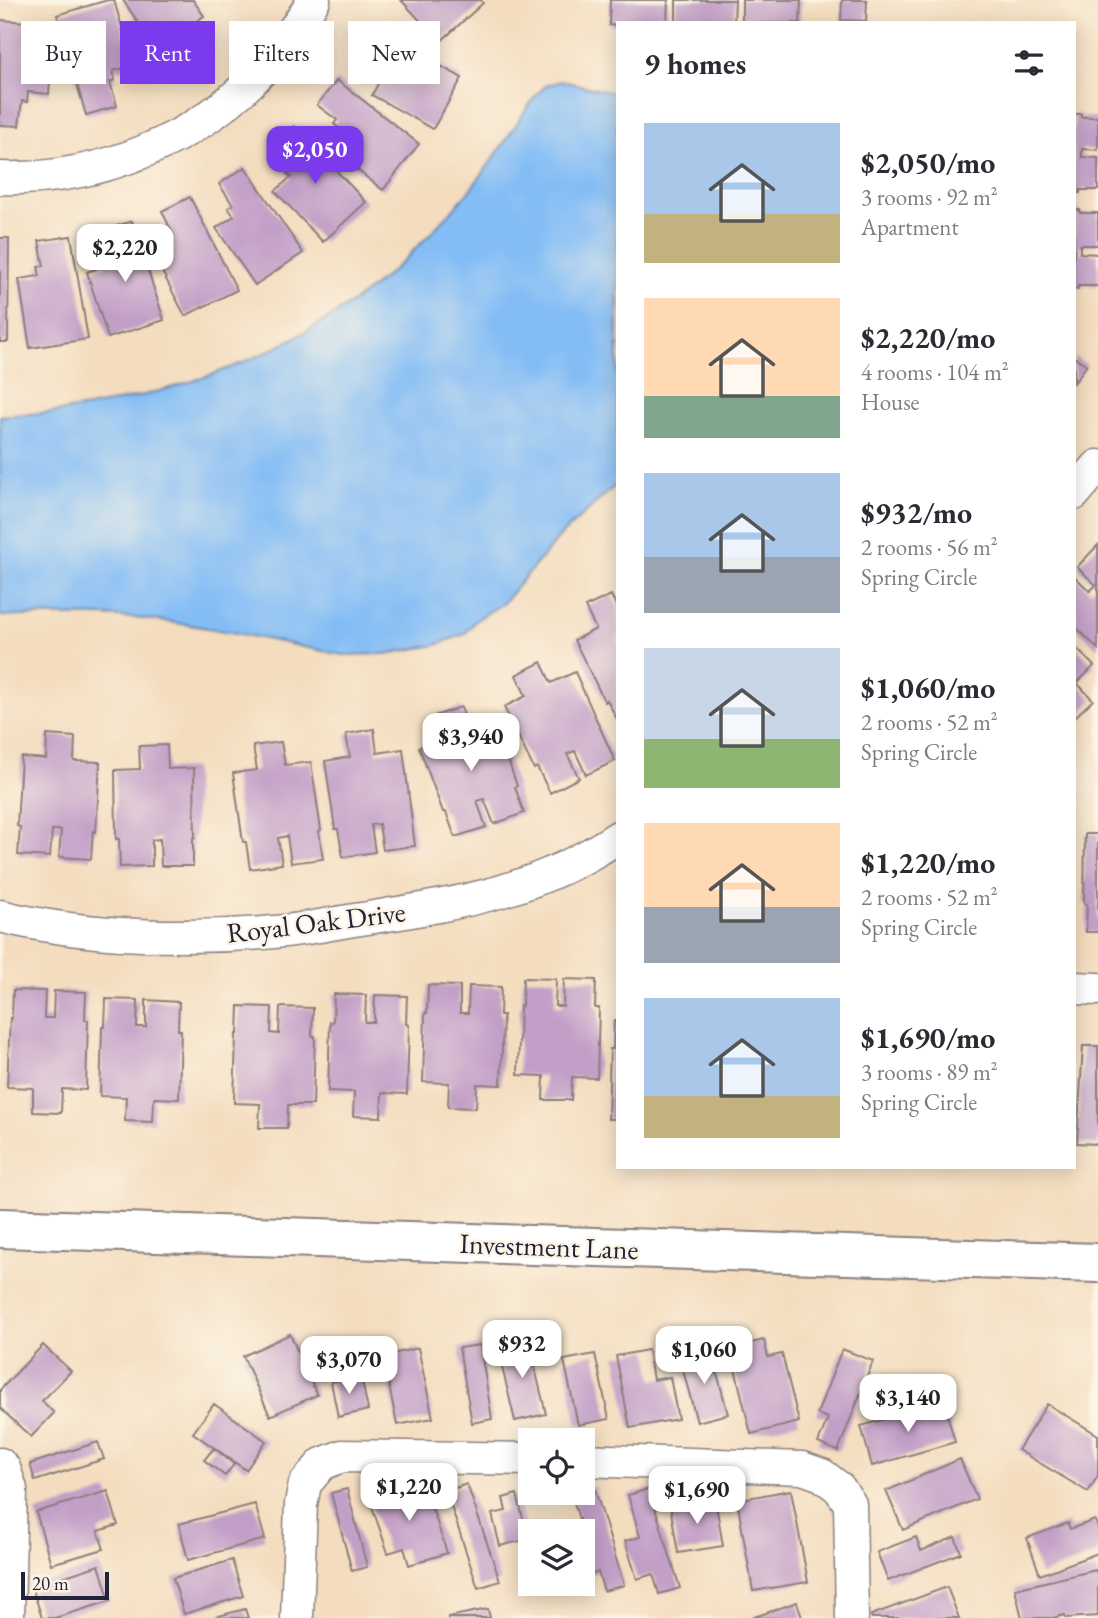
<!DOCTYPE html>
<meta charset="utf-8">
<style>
body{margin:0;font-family:"EB Garamond",serif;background:#f2f2f3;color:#2b2b33;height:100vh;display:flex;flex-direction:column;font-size:26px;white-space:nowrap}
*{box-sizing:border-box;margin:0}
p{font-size:23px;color:#7c7c81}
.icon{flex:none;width:38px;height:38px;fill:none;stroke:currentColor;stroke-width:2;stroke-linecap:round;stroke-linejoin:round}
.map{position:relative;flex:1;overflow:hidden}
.side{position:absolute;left:616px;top:21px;width:460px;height:1148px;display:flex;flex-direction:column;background:#fff;border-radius:0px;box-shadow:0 4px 18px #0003}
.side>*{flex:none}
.hud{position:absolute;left:21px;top:21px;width:490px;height:63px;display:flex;gap:14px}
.buttons{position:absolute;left:518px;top:1428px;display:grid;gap:14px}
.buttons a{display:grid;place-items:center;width:77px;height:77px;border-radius:0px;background:#fff;box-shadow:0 4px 18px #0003;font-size:35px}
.scale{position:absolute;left:21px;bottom:18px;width:88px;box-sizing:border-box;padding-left:7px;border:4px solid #22223b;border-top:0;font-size:19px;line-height:24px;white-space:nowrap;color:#22223b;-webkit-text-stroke:5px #fcf5e5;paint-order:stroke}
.price{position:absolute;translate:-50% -60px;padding:0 16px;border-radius:14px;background:#fff;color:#222;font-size:23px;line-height:46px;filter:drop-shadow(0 2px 4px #0008)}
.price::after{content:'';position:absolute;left:50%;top:42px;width:21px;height:16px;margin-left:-10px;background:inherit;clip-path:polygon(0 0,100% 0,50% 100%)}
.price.selected{background:#7c3aed;color:#fff}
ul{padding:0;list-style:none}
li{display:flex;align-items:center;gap:21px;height:175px;padding:0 28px}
li span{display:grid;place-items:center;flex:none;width:196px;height:140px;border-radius:0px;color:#555}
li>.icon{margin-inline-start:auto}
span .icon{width:84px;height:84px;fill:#fffc;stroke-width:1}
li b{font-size:30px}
h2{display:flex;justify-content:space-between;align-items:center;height:84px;padding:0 28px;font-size:30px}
.tag{padding:0 24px;border-radius:0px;background:#fff;box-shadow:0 4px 18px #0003;font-size:24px;line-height:63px}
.tag.selected{background:#7c3aed;color:#fff}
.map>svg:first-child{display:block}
.water{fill:#84bdf5;stroke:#537098;stroke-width:2}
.building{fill:#c29fc7}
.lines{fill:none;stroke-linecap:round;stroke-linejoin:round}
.street-casing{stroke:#8b807d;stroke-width:35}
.secondary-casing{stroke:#8b807d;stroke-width:42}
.street{stroke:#fff;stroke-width:32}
.secondary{stroke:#fff;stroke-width:38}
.labels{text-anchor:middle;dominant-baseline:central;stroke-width:5;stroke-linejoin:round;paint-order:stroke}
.street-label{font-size:28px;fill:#22223b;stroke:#fcf5e5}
</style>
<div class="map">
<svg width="1098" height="1618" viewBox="0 0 1098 1618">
<rect width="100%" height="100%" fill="#fcf5e5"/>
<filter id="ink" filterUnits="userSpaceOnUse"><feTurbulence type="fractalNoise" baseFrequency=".0143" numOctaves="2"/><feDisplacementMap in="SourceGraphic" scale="14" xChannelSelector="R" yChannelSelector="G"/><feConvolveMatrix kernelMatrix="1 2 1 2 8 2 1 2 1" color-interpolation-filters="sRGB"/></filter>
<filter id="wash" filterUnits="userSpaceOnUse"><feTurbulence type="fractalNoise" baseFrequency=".00686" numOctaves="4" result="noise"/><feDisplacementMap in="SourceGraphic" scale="28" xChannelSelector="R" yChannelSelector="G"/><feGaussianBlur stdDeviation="1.57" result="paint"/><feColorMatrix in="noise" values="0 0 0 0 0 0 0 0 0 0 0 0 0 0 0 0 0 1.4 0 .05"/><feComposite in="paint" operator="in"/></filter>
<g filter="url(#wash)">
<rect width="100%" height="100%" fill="#f4ddbf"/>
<path class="water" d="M 562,81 L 618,94 L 618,483 L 562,534 L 503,603 L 476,620 L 465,634 L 436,645 L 385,654 L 343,655 C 277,642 211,626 144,619 C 96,614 48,616 0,616 L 0,416 C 21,414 43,414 63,411 C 198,391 331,340 425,239 C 448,215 472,190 490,163 C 507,140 521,115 538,93 L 547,85 Z"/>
<g id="blocks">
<path class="building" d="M 108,0 L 114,0 L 133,66 L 113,71 L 115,80 L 110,82 L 117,106 L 86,115 L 57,15 Z
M 123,0 L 193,0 L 204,16 L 186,28 L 191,35 L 187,38 L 201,59 L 175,77 Z
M 401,0 L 481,0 L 483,3 L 440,42 Z
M 610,0 L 668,0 L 667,23 L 618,23 L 618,26 L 609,25 Z
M 676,0 L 735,0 L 734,23 L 676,23 Z
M 742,0 L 801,0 L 800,23 L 742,23 Z
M 842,0 L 867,0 L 866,21 L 841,20 Z
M 0,20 L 54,24 L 49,94 L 28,92 L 27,102 L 22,101 L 19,126 L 0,125 Z
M 371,27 L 462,78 L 433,129 L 372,95 L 382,76 L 375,72 L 377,67 L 355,55 Z
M 337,80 L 419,144 L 383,190 L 328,147 L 341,130 L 334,124 L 337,120 L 317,105 Z
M 1074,114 L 1081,114 L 1081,117 L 1098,117 L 1098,150 L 1082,149 L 1082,157 L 1098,158 L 1098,190 L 1080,190 L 1080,193 L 1074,193 Z
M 294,126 L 366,202 L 323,242 L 275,191 L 291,177 L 284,170 L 288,166 L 271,148 Z
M 245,167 L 303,253 L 255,285 L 216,228 L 234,216 L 228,208 L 233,205 L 219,184 Z
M 190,197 L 237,290 L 185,316 L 153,254 L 172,244 L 168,236 L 173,234 L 162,211 Z
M 1074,210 L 1080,210 L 1080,213 L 1098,213 L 1098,245 L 1080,245 L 1080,253 L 1098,254 L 1098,286 L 1078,286 L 1078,289 L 1074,288 Z
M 132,221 L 164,320 L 108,338 L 87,272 L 107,265 L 104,256 L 110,255 L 102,231 Z
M 71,236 L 88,339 L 30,348 L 19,279 L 40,276 L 38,267 L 44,266 L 39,241 Z
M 0,238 L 9,238 L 8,342 L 0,342 Z
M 1074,357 L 1087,365 L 1074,383 Z
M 1098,545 L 1098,649 L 1074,625 L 1074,576 L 1090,591 L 1096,585 L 1077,567 Z
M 611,595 L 618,609 L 618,721 L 607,700 L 605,702 L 574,640 L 596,629 L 585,607 Z
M 1074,646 L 1094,666 L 1077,683 L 1093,700 L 1074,718 Z
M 541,662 L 551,683 L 575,672 L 615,761 L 586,775 L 575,751 L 567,754 L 579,778 L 550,793 L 537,767 L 534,769 L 504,707 L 526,696 L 516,675 Z
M 461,707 L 469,729 L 494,720 L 517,786 L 515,787 L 524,813 L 494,824 L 484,799 L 477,801 L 486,827 L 455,837 L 446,812 L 443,812 L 419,747 L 443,739 L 434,716 Z
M 374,729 L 377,753 L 403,749 L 415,846 L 383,850 L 379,824 L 371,825 L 375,852 L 343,857 L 338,829 L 335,829 L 325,761 L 350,757 L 346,734 Z
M 47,735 L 75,737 L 74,761 L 100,762 L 96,832 L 93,831 L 91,859 L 59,857 L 61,830 L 52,830 L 50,857 L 18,855 L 20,827 L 17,826 L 21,757 L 46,759 Z
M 281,742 L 285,765 L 311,762 L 321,830 L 319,831 L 323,859 L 291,863 L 287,836 L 278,838 L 282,864 L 250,869 L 246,842 L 243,842 L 233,773 L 257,770 L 253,746 Z
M 167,745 L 168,769 L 194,768 L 195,838 L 193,838 L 193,866 L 161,866 L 160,839 L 152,840 L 152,866 L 120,867 L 119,839 L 116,839 L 115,770 L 140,769 L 139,746 Z
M 1085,834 L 1098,834 L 1098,932 L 1086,932 L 1087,904 L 1084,903 Z
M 523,978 L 556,979 L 555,1006 L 563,1006 L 564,979 L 596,980 L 595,1008 L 599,1008 L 597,1078 L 572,1077 L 571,1100 L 543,1100 L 544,1076 L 518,1075 L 520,1006 L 522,1006 Z
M 428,985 L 460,986 L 460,1013 L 468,1013 L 469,986 L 501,987 L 500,1015 L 503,1015 L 501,1085 L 477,1084 L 476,1108 L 448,1107 L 449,1083 L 423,1082 L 425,1013 L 427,1013 Z
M 13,990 L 45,991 L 44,1018 L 53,1018 L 54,991 L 86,992 L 85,1020 L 88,1020 L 86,1090 L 62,1089 L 61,1113 L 33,1112 L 33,1088 L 7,1087 L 10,1018 L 12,1018 Z
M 334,994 L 366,995 L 365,1022 L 374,1022 L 375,995 L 407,996 L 406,1024 L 409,1025 L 407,1094 L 382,1093 L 381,1117 L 353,1116 L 354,1092 L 328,1091 L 330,1022 L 333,1022 Z
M 106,999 L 138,1000 L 137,1027 L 146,1027 L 146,1000 L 179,1002 L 178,1030 L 181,1030 L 179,1099 L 154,1098 L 153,1122 L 125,1121 L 126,1097 L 100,1096 L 102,1027 L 105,1027 Z
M 239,1006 L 272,1007 L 271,1033 L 279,1034 L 280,1007 L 313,1008 L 312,1036 L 315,1036 L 313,1105 L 288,1105 L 287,1128 L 259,1128 L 260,1104 L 234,1103 L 236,1034 L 238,1034 Z
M 614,1021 L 618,1021 L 618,1119 L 608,1119 L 610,1049 L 613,1049 Z
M 1083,1046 L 1098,1046 L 1098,1144 L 1077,1143 Z
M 290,1334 L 317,1395 L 270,1416 L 243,1356 Z
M 528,1339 L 546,1414 L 515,1421 L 497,1346 Z
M 764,1340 L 768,1357 L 782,1354 L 799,1422 L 751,1434 L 730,1348 Z
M 43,1345 L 71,1371 L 42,1401 L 54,1413 L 31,1437 L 0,1408 L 0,1390 Z
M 480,1345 L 492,1419 L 472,1423 L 459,1348 Z
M 418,1348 L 433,1418 L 397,1425 L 383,1356 Z
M 842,1349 L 873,1361 L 838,1451 L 818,1443 L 828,1418 L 817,1414 Z
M 648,1350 L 653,1380 L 670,1377 L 678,1419 L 630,1428 L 616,1356 Z
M 711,1351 L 728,1414 L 697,1422 L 680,1359 Z
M 595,1354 L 609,1419 L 578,1425 L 564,1360 Z
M 361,1376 L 368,1410 L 338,1417 L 331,1382 Z
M 944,1403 L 955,1442 L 872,1466 L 861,1426 Z
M 214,1404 L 266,1441 L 246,1470 L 193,1433 Z
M 1047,1404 L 1098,1435 L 1098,1476 L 1088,1492 L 1018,1450 Z
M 98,1442 L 104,1459 L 35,1481 L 30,1464 Z
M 214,1448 L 234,1464 L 225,1476 L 204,1460 Z
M 960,1459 L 977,1499 L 903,1530 L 886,1491 Z
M 423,1480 L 447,1553 L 409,1565 L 404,1548 L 388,1553 L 369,1498 Z
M 467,1484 L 500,1581 L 478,1588 L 446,1491 Z
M 594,1486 L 624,1585 L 604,1591 L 598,1572 L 583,1577 L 584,1535 L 571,1493 L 583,1493 L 583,1489 Z
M 347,1489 L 367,1567 L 352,1571 L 331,1493 Z
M 649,1489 L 680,1588 L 659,1594 L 653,1574 L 637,1579 L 625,1541 L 640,1537 L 628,1495 Z
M 791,1490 L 808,1582 L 753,1591 L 737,1500 Z
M 108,1491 L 118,1525 L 98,1531 L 104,1549 L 51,1564 L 36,1512 Z
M 517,1494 L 528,1539 L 500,1546 L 492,1514 L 506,1511 L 503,1498 Z
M 715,1498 L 723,1546 L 678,1553 L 670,1505 Z
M 255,1504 L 265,1539 L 188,1560 L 179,1524 Z
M 1095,1520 L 1098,1528 L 1098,1553 L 1040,1575 L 1027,1538 L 1068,1523 L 1070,1529 Z
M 916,1537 L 921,1551 L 955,1537 L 961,1553 L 888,1581 L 877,1552 Z
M 232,1560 L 243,1596 L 184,1614 L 173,1578 Z
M 99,1565 L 110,1601 L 55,1618 L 42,1618 L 32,1587 Z
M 1096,1570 L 1098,1580 L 1098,1616 L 1066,1618 L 1065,1615 L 1053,1618 L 1022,1618 L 1015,1589 Z
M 947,1587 L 959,1618 L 872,1618 L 871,1615 Z
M 797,1602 L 802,1618 L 752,1618 Z
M 245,1609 L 248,1618 L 215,1618 L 215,1617 Z
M 488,1609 L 490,1618 L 448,1618 L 448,1617 Z"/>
</g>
</g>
<g filter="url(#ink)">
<use href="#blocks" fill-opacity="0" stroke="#8b807d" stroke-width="2"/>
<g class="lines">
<g class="street-casing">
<path id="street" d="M 0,178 C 97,181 198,141 263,69 C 283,47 298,24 314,0
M 1074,494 L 1098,466
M 0,916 C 84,937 188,940 274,932 C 305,930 337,922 368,918 C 461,903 538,891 618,837
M 1074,988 L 1098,989
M 583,1460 L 802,1468 L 822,1475 L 839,1488 L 850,1504 L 852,1618
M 0,1464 L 4,1468 L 11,1489 L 8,1618
M 297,1618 L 301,1504 L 305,1484 L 322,1464 L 342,1456 L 530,1459"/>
</g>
<g class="secondary-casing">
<path id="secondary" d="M 0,1228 L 1098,1263"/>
</g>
<use href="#street" class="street"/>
<use href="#secondary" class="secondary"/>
</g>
</g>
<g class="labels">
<g class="street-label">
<text transform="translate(316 922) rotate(-7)">Royal Oak Drive</text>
<text transform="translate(549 1246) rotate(2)">Investment Lane</text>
</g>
</g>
</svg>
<div class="buttons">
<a><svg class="icon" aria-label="locate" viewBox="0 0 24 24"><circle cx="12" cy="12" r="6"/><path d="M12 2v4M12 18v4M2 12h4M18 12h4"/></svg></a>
<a><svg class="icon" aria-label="layers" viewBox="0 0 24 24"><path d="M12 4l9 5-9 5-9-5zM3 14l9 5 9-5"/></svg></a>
</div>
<div class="scale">20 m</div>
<b class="price selected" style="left:315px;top:186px">$2,050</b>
<b class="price" style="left:125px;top:284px">$2,220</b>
<b class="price" style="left:471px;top:773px">$3,940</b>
<b class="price" style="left:522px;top:1380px">$932</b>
<b class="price" style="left:704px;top:1386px">$1,060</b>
<b class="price" style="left:349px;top:1396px">$3,070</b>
<b class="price" style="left:908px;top:1434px">$3,140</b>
<b class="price" style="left:409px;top:1523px">$1,220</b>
<b class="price" style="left:697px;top:1526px">$1,690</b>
<div class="hud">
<a class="tag">Buy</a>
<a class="tag selected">Rent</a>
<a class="tag">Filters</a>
<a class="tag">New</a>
</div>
<section class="side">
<h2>9 homes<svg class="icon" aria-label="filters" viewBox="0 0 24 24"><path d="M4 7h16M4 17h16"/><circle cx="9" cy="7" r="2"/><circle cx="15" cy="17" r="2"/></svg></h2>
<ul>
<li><span style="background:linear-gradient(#a9c7e8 65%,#c2b280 0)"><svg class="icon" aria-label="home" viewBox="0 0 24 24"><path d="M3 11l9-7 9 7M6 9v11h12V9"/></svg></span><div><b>$2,050/mo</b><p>3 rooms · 92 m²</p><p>Apartment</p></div></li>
<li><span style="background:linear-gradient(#ffd9b3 70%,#7fa58c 0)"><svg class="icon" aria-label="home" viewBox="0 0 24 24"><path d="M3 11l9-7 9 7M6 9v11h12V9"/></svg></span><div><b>$2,220/mo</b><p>4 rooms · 104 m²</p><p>House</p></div></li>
<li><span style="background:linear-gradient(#a9c7e8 60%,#9aa5b1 0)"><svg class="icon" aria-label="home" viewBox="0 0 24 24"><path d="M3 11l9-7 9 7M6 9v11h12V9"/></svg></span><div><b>$932/mo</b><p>2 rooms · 56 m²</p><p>Spring Circle</p></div></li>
<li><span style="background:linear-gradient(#c9d6e8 65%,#8fb573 0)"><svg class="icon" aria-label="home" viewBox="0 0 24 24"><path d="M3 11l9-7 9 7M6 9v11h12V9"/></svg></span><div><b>$1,060/mo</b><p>2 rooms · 52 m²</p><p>Spring Circle</p></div></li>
<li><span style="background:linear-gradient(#ffd9b3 60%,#9aa5b1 0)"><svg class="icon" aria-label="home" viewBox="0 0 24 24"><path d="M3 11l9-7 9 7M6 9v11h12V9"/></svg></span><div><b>$1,220/mo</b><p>2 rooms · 52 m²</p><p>Spring Circle</p></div></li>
<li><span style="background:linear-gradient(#a9c7e8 70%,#c2b280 0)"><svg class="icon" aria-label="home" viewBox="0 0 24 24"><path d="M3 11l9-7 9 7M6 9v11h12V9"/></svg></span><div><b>$1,690/mo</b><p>3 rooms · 89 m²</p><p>Spring Circle</p></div></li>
</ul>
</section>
</div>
